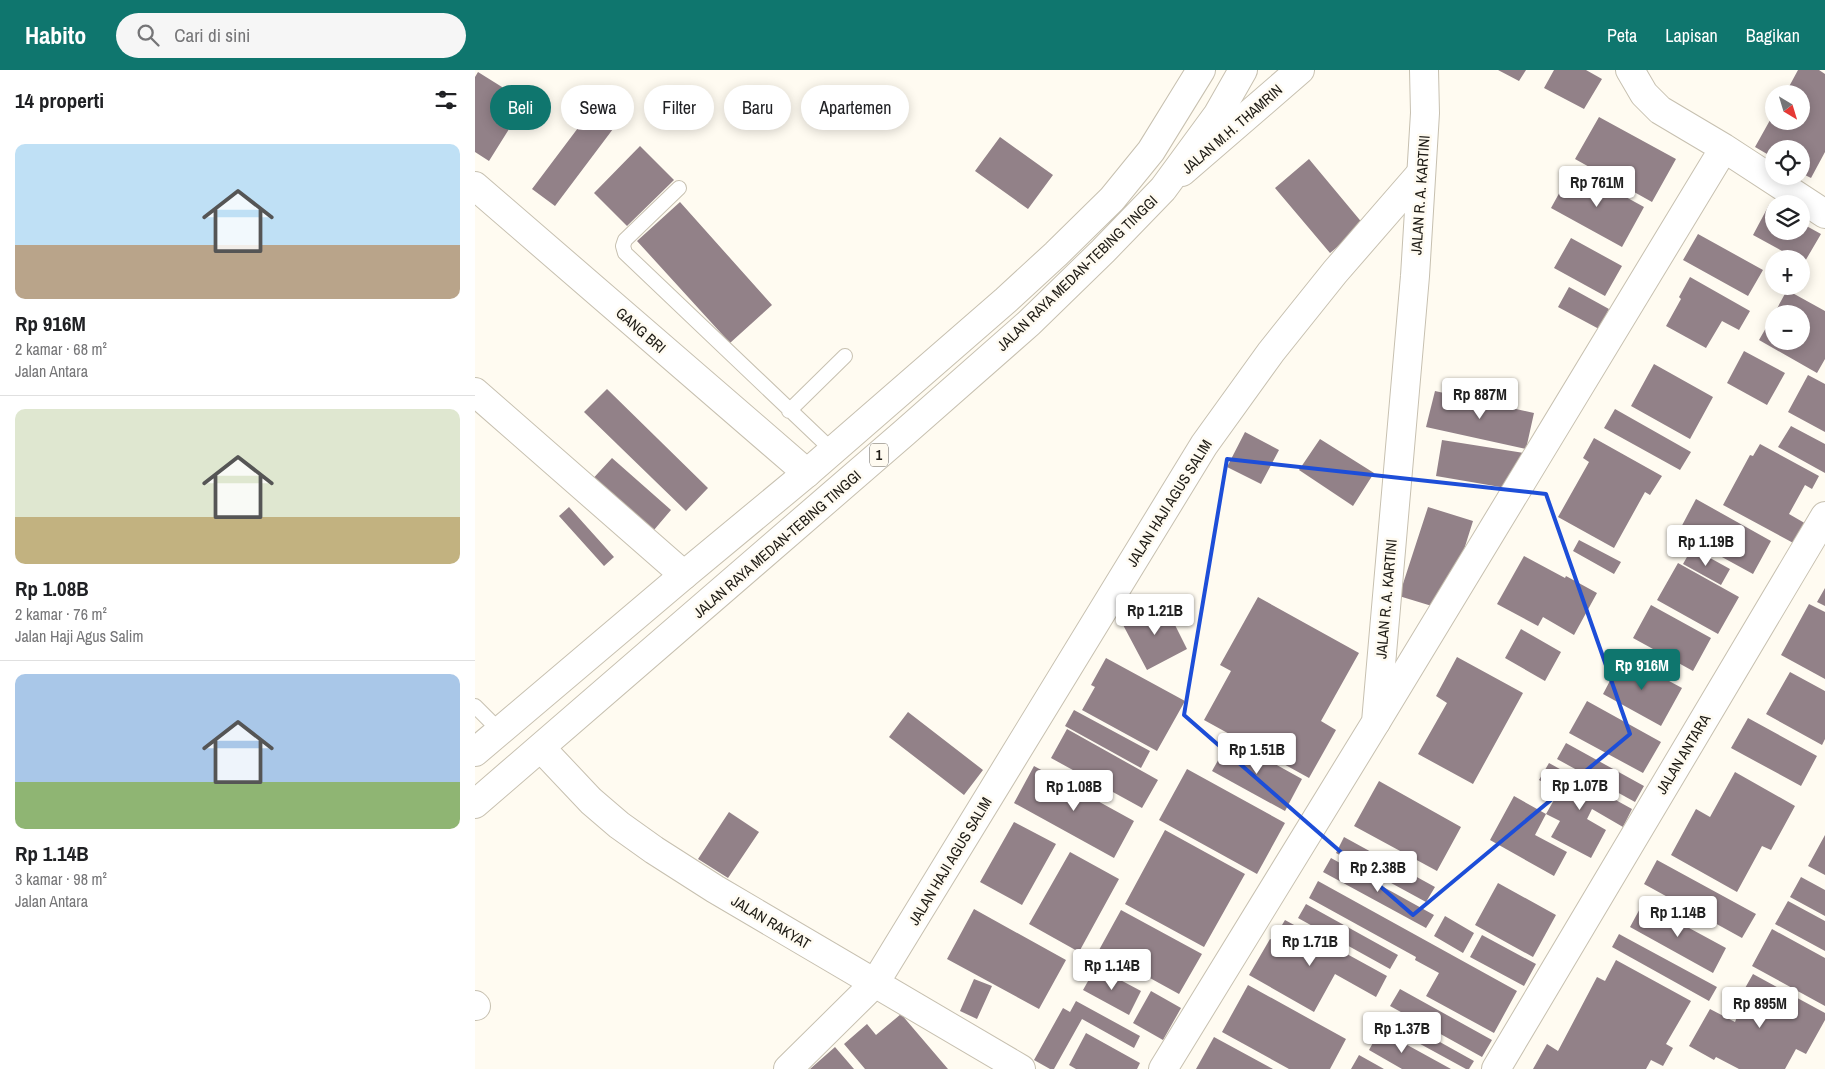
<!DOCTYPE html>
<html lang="id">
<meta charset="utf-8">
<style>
body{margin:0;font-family:"Archivo Narrow",sans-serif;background:#f6f6f6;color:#202124;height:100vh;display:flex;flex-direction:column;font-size:19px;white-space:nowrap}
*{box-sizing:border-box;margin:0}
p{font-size:16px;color:#757577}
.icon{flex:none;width:28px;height:28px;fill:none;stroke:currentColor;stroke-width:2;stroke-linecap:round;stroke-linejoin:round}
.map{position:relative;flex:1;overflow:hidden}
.sheet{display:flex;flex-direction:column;background:#fff;width:475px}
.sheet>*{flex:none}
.guide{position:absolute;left:15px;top:15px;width:475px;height:45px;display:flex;gap:10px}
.needle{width:32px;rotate:142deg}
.controls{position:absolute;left:1290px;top:15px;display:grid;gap:10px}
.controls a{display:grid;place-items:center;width:45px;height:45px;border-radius:50%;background:#fff;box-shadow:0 2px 12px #0003;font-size:25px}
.price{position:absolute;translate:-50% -42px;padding:0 11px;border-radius:5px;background:#fff;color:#222;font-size:16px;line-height:32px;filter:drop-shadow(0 1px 2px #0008)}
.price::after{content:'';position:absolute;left:50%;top:30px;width:15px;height:11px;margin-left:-8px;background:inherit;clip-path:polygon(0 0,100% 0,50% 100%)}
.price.current{background:#0f766e;color:#fff}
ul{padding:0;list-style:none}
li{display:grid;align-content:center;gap:10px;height:265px;padding:0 15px}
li+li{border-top:1px solid #e0e0e0}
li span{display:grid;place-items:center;height:155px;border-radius:10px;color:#555}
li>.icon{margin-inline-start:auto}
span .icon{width:90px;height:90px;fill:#fffc;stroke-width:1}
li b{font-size:21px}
h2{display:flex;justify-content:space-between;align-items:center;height:60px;padding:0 15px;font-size:21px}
.chip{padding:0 18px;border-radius:22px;background:#fff;box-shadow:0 2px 12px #0003;font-size:18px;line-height:45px}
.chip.current{background:#0f766e;color:#fff}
header{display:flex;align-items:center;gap:30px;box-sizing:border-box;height:70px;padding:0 25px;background:#0f766e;color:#fff}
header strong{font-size:24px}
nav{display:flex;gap:28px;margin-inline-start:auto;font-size:18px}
.search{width:350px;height:45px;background:#f6f6f6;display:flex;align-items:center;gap:12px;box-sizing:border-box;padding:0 18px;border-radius:28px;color:#757577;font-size:19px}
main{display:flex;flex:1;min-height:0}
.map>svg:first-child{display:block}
.building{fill:#928188}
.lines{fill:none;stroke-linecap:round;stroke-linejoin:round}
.service-casing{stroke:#c7c0b0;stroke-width:16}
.minor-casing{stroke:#c7c0b0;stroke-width:30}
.tertiary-casing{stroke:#c7c0b0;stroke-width:30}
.trunk-casing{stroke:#c7c0b0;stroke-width:30}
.service{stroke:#fff;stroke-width:14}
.minor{stroke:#fff;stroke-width:28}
.tertiary{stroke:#fff;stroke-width:28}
.trunk{stroke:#fff;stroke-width:28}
.marked{fill:none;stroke:#1d4ed8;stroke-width:4;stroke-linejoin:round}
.labels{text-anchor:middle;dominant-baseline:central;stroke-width:5;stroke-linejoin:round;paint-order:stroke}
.shield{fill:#fffbf1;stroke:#625e57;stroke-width:1}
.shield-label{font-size:14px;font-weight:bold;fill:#1e1b15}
.street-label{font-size:15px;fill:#1e1b15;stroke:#fffbf1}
</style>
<header>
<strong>Habito</strong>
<div class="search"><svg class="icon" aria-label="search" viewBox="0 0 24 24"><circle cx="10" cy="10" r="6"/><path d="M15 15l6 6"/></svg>Cari di sini</div>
<nav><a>Peta</a><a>Lapisan</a><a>Bagikan</a></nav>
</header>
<main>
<section class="sheet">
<h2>14 properti<svg class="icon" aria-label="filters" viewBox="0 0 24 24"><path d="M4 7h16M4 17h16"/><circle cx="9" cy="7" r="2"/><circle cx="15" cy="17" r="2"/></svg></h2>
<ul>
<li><span style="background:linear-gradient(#bfe0f5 65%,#b9a48a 0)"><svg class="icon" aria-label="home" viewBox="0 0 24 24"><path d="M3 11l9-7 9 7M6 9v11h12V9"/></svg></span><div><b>Rp 916M</b><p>2 kamar · 68 m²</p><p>Jalan Antara</p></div></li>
<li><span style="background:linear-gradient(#dfe7d0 70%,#c2b280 0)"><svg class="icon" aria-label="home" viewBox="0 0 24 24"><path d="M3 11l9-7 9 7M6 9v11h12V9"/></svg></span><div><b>Rp 1.08B</b><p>2 kamar · 76 m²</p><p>Jalan Haji Agus Salim</p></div></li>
<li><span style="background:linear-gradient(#a9c7e8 70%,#8fb573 0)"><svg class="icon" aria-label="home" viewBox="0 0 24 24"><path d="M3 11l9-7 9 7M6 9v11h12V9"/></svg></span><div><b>Rp 1.14B</b><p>3 kamar · 98 m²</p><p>Jalan Antara</p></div></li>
</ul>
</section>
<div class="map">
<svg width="1350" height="999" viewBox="0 0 1350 999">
<rect width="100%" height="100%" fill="#fffbf1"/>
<path class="building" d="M 1023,0 L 1051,0 L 1044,11 Z
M 1079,0 L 1111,0 L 1127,9 L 1109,39 L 1069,18 Z
M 1323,0 L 1344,0 L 1350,4 L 1350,82 L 1336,108 L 1326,103 L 1326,79 L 1299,79 L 1299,88 L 1280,77 L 1299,43 L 1299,51 L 1326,51 L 1326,24 L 1310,24 Z
M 3,2 L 51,32 L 14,91 L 0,82 L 0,7 Z
M 118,38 L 141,55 L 80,136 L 57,119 Z
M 1124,47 L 1201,89 L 1177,132 L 1100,89 Z
M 525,67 L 578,105 L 553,139 L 500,101 Z
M 165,76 L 199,110 L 152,156 L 119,123 Z
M 834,89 L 889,155 L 855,183 L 800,118 Z
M 1098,98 L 1169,137 L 1147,177 L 1076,138 Z
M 205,132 L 297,235 L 255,273 L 162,171 Z
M 1294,135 L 1299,138 L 1299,161 L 1326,161 L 1326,153 L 1346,164 L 1329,193 L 1326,191 L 1326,189 L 1322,189 L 1278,165 Z
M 1223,164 L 1288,200 L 1273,226 L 1208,190 Z
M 1096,168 L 1147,196 L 1130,226 L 1079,198 Z
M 1215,207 L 1275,241 L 1264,260 L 1247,251 L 1231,278 L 1191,256 L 1206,229 L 1204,227 Z
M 1094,217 L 1134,239 L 1124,259 L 1083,237 Z
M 1312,220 L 1350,241 L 1350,289 L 1342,303 L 1284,270 L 1299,244 L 1299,271 L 1326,271 L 1326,244 L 1299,244 Z
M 1269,281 L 1310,303 L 1292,335 L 1252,313 Z
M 1179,294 L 1238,327 L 1215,369 L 1156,336 Z
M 1333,305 L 1350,314 L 1350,362 L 1313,342 Z
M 132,319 L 233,418 L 211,441 L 109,342 Z
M 960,321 L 1059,343 L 1051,379 L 951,357 Z
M 1140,339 L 1216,382 L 1205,400 L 1129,358 Z
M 1316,356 L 1350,374 L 1350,403 L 1303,377 Z
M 770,362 L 804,380 L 786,414 L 752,397 Z
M 1119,368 L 1187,406 L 1175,425 L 1170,422 L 1139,478 L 1083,447 L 1114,392 L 1108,388 Z
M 845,369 L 899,403 L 878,436 L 824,400 Z
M 967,370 L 1049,383 L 1043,420 L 961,406 Z
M 1285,374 L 1344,406 L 1337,419 L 1330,415 L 1314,444 L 1333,455 L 1322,475 L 1248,435 L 1275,385 L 1278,386 Z
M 137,388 L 196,440 L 173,467 L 113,414 Z
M 1221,429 L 1296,471 L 1278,504 L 1203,463 Z
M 94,437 L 139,487 L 129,496 L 84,446 Z
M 953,437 L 998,451 L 970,540 L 924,526 Z
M 1104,470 L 1146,492 L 1139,504 L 1098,481 Z
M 1217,478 L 1255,499 L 1246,515 L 1208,494 Z
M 1049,486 L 1090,508 L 1091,506 L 1122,523 L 1099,565 L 1068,547 L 1063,556 L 1022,534 Z
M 1203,493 L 1264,527 L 1243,564 L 1182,530 Z
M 1350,518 L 1350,536 L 1342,532 Z
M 783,527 L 884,583 L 846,651 L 861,660 L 834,708 L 729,650 L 756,601 L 745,595 Z
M 688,531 L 712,579 L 672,600 L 647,553 Z
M 1334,534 L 1350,542 L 1350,609 L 1306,585 Z
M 1176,535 L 1236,568 L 1218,601 L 1158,568 Z
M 1046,559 L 1086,582 L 1070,611 L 1030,588 Z
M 1148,586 L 1207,618 L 1186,656 L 1128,624 Z
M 982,587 L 1048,623 L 998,714 L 943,684 L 972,633 L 961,626 Z
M 631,588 L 710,631 L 682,681 L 607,640 L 620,617 L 616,615 Z
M 1315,602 L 1350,621 L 1350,669 L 1347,675 L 1291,644 Z
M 1112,631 L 1186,672 L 1168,703 L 1094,663 Z
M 599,640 L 675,681 L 666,698 L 590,656 Z
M 433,642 L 508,700 L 489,725 L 414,667 Z
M 1273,648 L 1342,686 L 1326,716 L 1256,678 Z
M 592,659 L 683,710 L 667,738 L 576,688 Z
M 755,669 L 827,709 L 810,741 L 737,701 Z
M 1091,673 L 1169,716 L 1160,732 L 1082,689 Z
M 1074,693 L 1157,739 L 1148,757 L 1117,739 L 1112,749 L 1131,760 L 1116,788 L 1076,767 L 1085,751 L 1071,744 L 1084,721 L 1064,710 Z
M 559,696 L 659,751 L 639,788 L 539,733 Z
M 712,699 L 810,753 L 782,804 L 684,750 Z
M 1260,702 L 1320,736 L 1296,780 L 1287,776 L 1262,822 L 1196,785 L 1221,739 L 1235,747 Z
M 904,711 L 986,757 L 962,801 L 879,756 Z
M 1039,726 L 1071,744 L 1060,765 L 1092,782 L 1079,806 L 1015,770 Z
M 254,742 L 284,762 L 253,808 L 223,789 Z
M 539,752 L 581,774 L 547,835 L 505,812 Z
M 690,760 L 770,804 L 729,877 L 650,834 Z
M 1350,765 L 1350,805 L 1333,796 Z
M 869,767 L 960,817 L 951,832 L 861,783 Z
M 595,782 L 644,809 L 604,882 L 554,854 Z
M 856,788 L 959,845 L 951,858 L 848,802 Z
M 1182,790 L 1281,844 L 1267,868 L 1169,814 Z
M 1326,807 L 1350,820 L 1350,846 L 1315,827 Z
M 843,811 L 1042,921 L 1019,963 L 951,926 L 964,903 L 940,890 L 941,887 L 834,828 Z
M 1023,813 L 1081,845 L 1058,887 L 1000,855 Z
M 1313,831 L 1350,851 L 1350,881 L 1300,854 Z
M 1168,833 L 1251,878 L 1238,903 L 1155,857 Z
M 831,834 L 923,885 L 915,899 L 823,848 Z
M 499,839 L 591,890 L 564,939 L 472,889 Z
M 646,840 L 727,884 L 704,924 L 624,880 Z
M 970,846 L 999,863 L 988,883 L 959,866 Z
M 810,850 L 912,906 L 901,927 L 860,904 L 839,942 L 774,905 L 795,869 L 798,870 Z
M 1297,859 L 1350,888 L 1350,936 L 1277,896 Z
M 1144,864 L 1242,917 L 1234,931 L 1137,877 Z
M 1007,865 L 1061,894 L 1049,916 L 995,887 Z
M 1141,890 L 1216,931 L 1191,974 L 1198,978 L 1188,996 L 1176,990 L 1171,999 L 1058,999 L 1072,974 L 1083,981 L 1122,907 L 1130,911 Z
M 621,897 L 666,921 L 654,945 L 608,920 Z
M 1278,904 L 1350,943 L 1350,950 L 1331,984 L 1321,979 L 1310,999 L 1264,999 L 1241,987 L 1239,990 L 1214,976 L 1235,939 L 1260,952 L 1262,947 L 1256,943 Z
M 499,909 L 517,916 L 502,949 L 485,941 Z
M 773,915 L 871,969 L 855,999 L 814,999 L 747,962 Z
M 925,919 L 1017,970 L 1007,987 L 915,936 Z
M 676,921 L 706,938 L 688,970 L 658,953 Z
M 601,931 L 665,966 L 659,978 L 607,949 L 579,999 L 575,999 L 559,990 L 588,938 L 595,942 Z
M 911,942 L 999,991 L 994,999 L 991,999 L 905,952 Z
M 426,944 L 473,999 L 390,999 L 369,974 L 392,954 L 401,965 Z
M 905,960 L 976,999 L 927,999 L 894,980 Z
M 611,963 L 665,993 L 662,999 L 601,999 L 594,995 Z
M 739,967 L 798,999 L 721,999 Z
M 360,977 L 379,999 L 335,999 Z
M 884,985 L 909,999 L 876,999 Z"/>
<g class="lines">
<g class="service-casing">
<path id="service" d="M 204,118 L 150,170 L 148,176 L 150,183 L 358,381
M 314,341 L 370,286
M 0,636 L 25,661"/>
</g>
<g class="minor-casing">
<path id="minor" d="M 1155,0 L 1169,24 L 1185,40 L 1249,78 L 1350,144
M 0,116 L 332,403
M 0,322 L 209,505
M 901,652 L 1249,78
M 66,678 L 116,731 L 144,755 L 179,780 L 240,819 L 546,999
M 0,935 L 1,936
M 313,999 L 400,913 L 729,375 L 796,282 L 860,202 L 946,103
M 1021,999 L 1350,446"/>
</g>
<g class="tertiary-casing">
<path id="tertiary" d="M 707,102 L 825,0
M 688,999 L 901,652 L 940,206 L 950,43 L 949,0"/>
</g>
<g class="trunk-casing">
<path id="trunk" d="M 0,682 L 209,505 L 332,403 L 531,230 L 581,184 L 637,129 L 676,81 L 726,0
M 0,734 L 429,363 L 554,253 L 628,181 L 688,119 L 743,44 L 768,0"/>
</g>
<use href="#service" class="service"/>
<use href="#minor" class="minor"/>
<use href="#tertiary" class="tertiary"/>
<use href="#trunk" class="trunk"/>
</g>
<path class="marked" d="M 752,389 L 1071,424 L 1155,664 L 938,845 L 709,645 Z"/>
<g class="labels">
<rect class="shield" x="395" y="373.5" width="18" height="23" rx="4"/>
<g class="shield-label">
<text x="404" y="385">1</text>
</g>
<g class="street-label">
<text transform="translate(757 59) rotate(-41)">JALAN M.H. THAMRIN</text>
<text transform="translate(945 125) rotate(-86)">JALAN R. A. KARTINI</text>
<text transform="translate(602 203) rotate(-44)">JALAN RAYA MEDAN-TEBING TINGGI</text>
<text transform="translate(166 260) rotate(41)">GANG BRI</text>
<text transform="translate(694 433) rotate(-58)">JALAN HAJI AGUS SALIM</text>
<text transform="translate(302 474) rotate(-41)">JALAN RAYA MEDAN-TEBING TINGGI</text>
<text transform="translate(911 529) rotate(-85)">JALAN R. A. KARTINI</text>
<text transform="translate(1208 684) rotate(-59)">JALAN ANTARA</text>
<text transform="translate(475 791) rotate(-59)">JALAN HAJI AGUS SALIM</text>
<text transform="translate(296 852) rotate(31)">JALAN RAKYAT</text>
</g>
</g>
</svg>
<div class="controls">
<a><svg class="needle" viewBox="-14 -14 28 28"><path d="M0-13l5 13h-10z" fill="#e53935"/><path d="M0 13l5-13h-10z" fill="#757577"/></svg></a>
<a><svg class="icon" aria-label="locate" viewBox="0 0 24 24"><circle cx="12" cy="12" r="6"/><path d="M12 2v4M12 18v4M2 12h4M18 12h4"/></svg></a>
<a><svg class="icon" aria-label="layers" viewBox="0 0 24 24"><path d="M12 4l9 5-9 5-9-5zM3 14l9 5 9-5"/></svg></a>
<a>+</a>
<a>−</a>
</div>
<b class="price" style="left:1122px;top:138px">Rp 761M</b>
<b class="price" style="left:1005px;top:350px">Rp 887M</b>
<b class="price" style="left:1231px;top:497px">Rp 1.19B</b>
<b class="price" style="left:680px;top:566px">Rp 1.21B</b>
<b class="price current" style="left:1167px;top:621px">Rp 916M</b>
<b class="price" style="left:782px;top:705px">Rp 1.51B</b>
<b class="price" style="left:1105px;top:741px">Rp 1.07B</b>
<b class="price" style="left:599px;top:742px">Rp 1.08B</b>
<b class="price" style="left:903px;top:823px">Rp 2.38B</b>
<b class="price" style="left:1203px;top:868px">Rp 1.14B</b>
<b class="price" style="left:835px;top:897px">Rp 1.71B</b>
<b class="price" style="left:637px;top:921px">Rp 1.14B</b>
<b class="price" style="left:1285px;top:959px">Rp 895M</b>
<b class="price" style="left:927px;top:984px">Rp 1.37B</b>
<div class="guide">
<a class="chip current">Beli</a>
<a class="chip">Sewa</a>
<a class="chip">Filter</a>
<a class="chip">Baru</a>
<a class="chip">Apartemen</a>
</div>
</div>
</main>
